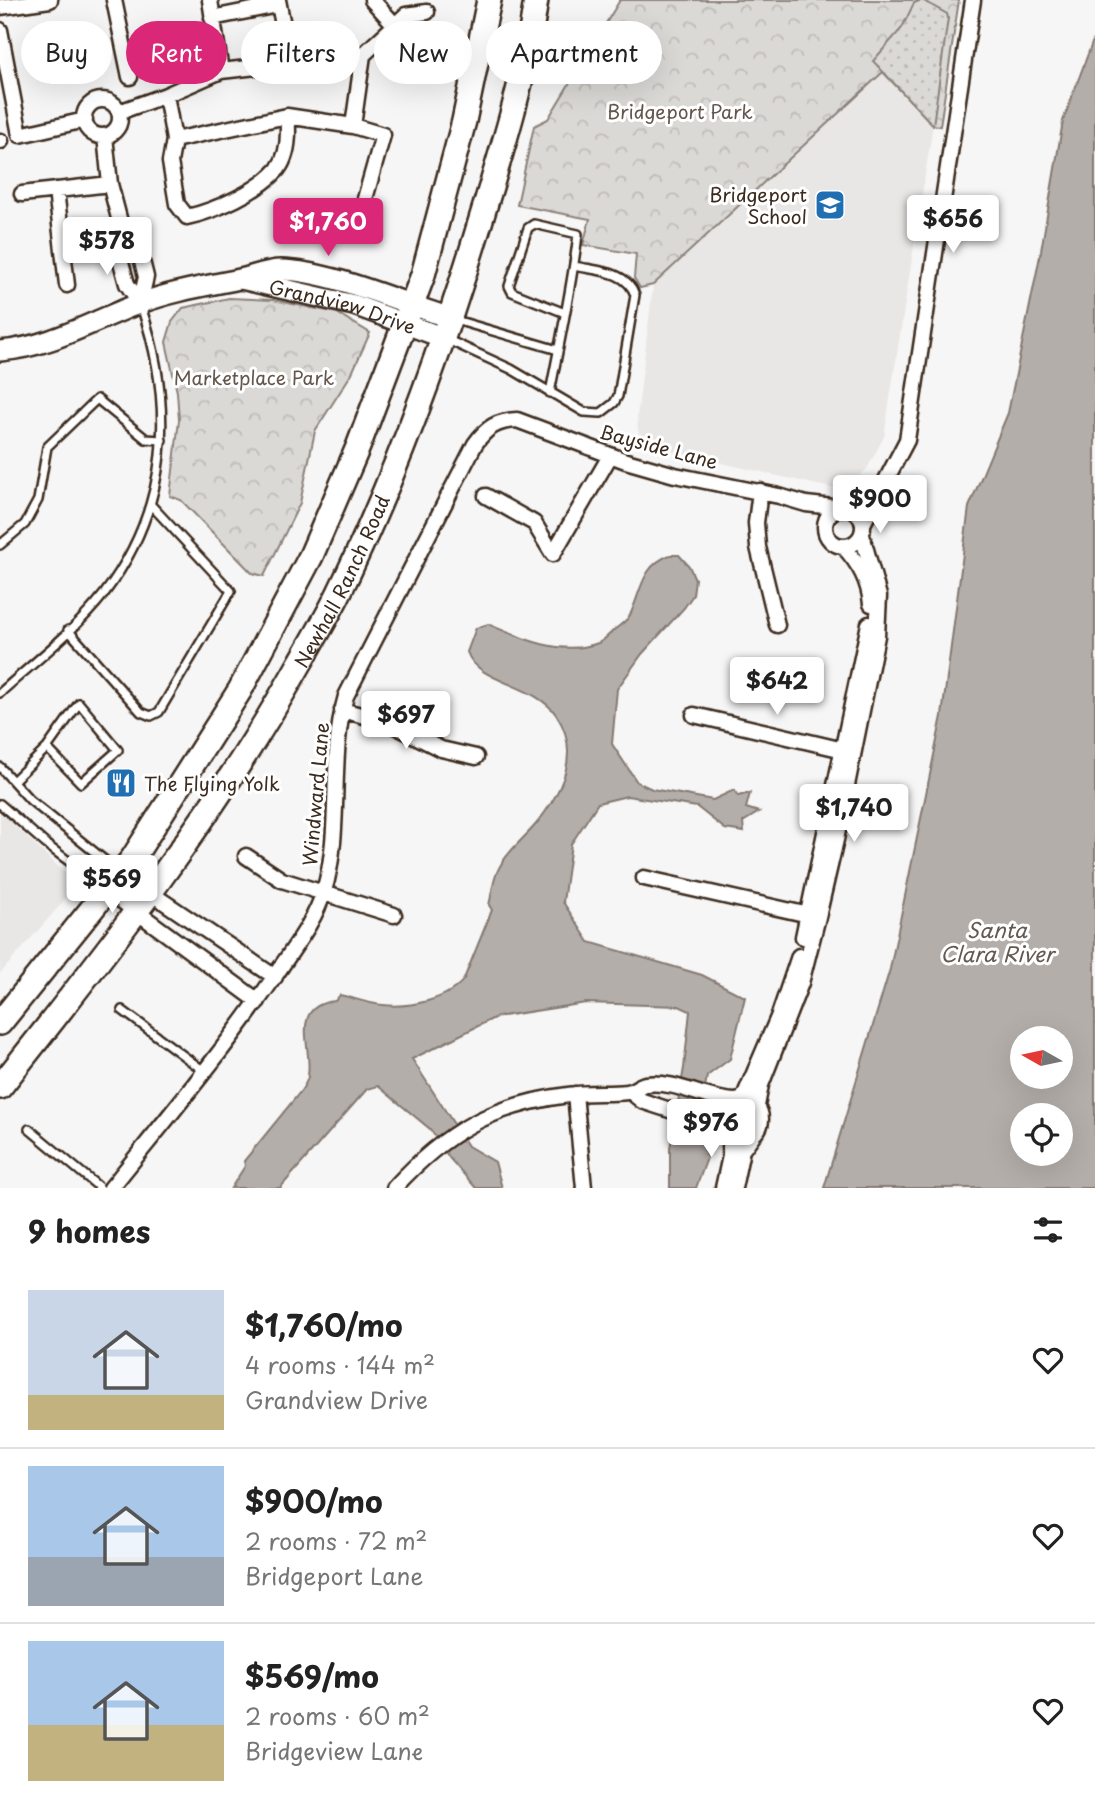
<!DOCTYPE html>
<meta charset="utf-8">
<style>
body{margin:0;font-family:"Playpen Sans",sans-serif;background:#f6f6f6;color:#222;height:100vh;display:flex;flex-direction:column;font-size:26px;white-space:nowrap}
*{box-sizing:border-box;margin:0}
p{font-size:23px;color:#767676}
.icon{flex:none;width:38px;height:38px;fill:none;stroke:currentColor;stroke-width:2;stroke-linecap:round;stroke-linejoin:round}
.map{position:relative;height:1188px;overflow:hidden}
.side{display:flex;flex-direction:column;background:#fff;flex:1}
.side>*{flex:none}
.top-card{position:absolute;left:21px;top:21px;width:700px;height:63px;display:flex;gap:14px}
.needle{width:46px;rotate:279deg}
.buttons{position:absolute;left:1010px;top:1026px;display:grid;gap:14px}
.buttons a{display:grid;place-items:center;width:63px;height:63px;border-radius:50%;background:#fff;box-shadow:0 7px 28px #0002;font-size:35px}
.price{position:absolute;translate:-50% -60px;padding:0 16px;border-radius:7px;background:#fff;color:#222;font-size:23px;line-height:46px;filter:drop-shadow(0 2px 4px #0008)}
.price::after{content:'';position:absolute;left:50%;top:42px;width:21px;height:16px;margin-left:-10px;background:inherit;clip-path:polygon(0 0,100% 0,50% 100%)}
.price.selected{background:#db2777;color:#fff}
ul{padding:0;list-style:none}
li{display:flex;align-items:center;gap:21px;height:175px;padding:0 28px}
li+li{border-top:2px solid #e0e0e0}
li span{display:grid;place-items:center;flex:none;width:196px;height:140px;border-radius:0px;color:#555}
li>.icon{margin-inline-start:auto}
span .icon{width:84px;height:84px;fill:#fffc;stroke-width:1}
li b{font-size:30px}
h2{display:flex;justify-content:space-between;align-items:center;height:84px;padding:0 28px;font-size:30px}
.tag{padding:0 24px;border-radius:32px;background:#fff;box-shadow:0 7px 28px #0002;font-size:24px;line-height:63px}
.tag.selected{background:#db2777;color:#fff}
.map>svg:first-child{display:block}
.built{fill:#e9e7e6}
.park{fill:url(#park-crowns);stroke:#8b827a;stroke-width:2}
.garden{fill:url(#garden-dots);stroke:#8b827a;stroke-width:2}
.water{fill:#b4aeaa;stroke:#847972;stroke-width:2;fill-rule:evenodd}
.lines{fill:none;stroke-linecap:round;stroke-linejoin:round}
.lane-casing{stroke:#3b2a1e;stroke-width:12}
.street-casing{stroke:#3b2a1e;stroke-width:19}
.secondary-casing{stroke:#3b2a1e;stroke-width:24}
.primary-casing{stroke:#3b2a1e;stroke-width:28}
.lane{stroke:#fff;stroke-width:7}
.street{stroke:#fff;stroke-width:14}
.secondary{stroke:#fff;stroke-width:19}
.primary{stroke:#fff;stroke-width:23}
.labels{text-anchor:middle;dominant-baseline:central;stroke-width:6;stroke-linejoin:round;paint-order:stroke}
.park-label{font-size:19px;fill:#63564c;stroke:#fff}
.poi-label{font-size:19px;fill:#3b2a1e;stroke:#fff;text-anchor:end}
.street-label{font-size:19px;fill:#3b2a1e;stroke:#fff}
.water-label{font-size:21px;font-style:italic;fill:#65584f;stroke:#fff}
</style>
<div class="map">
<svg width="1095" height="1188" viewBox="0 0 1095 1188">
<defs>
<pattern id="park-crowns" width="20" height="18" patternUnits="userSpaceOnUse" patternTransform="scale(1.75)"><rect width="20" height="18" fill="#dbd9d6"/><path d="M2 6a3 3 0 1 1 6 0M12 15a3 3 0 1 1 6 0" fill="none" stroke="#bdbab7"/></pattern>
<pattern id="garden-dots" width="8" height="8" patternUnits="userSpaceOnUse" patternTransform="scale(1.75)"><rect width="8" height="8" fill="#dbd9d6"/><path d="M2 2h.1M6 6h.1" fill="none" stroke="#bdbab7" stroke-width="1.8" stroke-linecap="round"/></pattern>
</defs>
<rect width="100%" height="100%" fill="#f7f6f6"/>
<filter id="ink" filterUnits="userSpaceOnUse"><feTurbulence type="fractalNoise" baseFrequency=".0143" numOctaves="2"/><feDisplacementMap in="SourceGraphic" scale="14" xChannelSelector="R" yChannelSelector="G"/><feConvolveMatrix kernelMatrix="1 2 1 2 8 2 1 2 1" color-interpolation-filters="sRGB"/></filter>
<g filter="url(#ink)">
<path class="built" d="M 883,72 L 933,125 L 884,437 L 867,469 L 848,486 L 831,488 L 643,445 L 638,431 L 637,417 L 653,285 Z
M 0,812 L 75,882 L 62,903 L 0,974 Z"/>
<path class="park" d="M 620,0 L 959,0 L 940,126 L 933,125 L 883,72 L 653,285 L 640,288 L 634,278 L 636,254 L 583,245 L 590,219 L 517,205 L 534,126 L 548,119 Z
M 229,298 L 273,300 L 337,313 L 370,333 L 352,373 L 315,431 L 300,503 L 264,576 L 252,573 L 181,500 L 170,496 L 179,420 L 177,392 L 166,342 L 172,322 L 183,308 Z"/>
<path class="garden" d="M 922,0 L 947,14 L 948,18 L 933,125 L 873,61 L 902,28 L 914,3 Z"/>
<path class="water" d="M 1095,35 L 1095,1188 L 824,1188 L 890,969 L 942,716 L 969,507 L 1008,413 L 1041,251 L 1063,121 ZM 1022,1038 L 1060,1038 L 1060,1076 L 1022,1076 ZM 1022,1115 L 1060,1115 L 1060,1153 L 1022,1153 Z
M 670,555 L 679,555 L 689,566 L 695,579 L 693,595 L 684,608 L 642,654 L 617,689 L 612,744 L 637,782 L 652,789 L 713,800 L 734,790 L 738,796 L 750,793 L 746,808 L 759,812 L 743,822 L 744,832 L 725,829 L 697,807 L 627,796 L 598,803 L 571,844 L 563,902 L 589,942 L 702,975 L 745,997 L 730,1059 L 707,1076 L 698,1127 L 707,1158 L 696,1188 L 670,1188 L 670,1148 L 684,1068 L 690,1011 L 679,1006 L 586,1003 L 496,1017 L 412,1059 L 468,1146 L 495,1162 L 502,1188 L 476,1188 L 450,1159 L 430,1129 L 378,1086 L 367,1089 L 280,1188 L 231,1188 L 245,1166 L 244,1161 L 301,1091 C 304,1086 308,1081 308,1075 C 313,1048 288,1006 335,1001 L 340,995 C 354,998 369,1004 383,1005 C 409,1008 448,1000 464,979 L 492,910 L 489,905 C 492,893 493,879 499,868 C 508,850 524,839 537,823 C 562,792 581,753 557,716 C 536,683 478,684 467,652 L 476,628 L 488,624 C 520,638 562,657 598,643 C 604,641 609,634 614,630 C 620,625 627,621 630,615 C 642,590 641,566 670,555 Z"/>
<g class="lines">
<g class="lane-casing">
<path id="lane" d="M 452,319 L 558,350
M 448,340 L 511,369 L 584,412 L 601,413 L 614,403 L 618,396 L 635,295 C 627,270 596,271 574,266
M 550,393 C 560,340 572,287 578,234 L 534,224 L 528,228 L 509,286 L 512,292 L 565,313
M 0,545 L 25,524 L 38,500 L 47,447 L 97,399 L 146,439 L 162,440
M 68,630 L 141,712 L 151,716 L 159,712 L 231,591 L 151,505
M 0,693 C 34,662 75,631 104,594 C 170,507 175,407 141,306
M 0,767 L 30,800 L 118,871
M 13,781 L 47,748 L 79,703 L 118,750 L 81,783 L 47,748
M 0,804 L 47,845 L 106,889
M 122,1010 L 204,1071
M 29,1129 L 100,1188"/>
</g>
<g class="street-casing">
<path id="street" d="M 114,0 L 130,77
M 210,0 L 221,71
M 278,0 L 286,40
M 372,0 L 394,24
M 0,7 L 50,0
M 212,18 L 278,5
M 0,30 L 20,135 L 85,120
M 166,95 L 174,140 L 170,162 L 177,204 L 187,217 C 215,211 259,191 278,169 C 289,154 289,133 287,116
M84 118a18 18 0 1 1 36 0a18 18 0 1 1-36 0Z
M 119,112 L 166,95 L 221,71 L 363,55 L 406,15 L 427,12
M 353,126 L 363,55
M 105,136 L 110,184 L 125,241 L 121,262 L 127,284 L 140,303
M 174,140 L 287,116 L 353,126 L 383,135 L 359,220
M 0,141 L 1,141
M 56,190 L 67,285
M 22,194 L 110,184
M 125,241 L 139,249 L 146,277 L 140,303
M 760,491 L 756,523 L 758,547 L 777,625
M 486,496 L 534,523 L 553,554 L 610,456
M825 527a19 19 0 1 1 38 0a19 19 0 1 1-38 0Z
M 863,524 L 907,440 L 973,0
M 844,547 C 859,564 869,581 871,604
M 342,710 L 387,722 L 441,749 L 476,757
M 694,715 L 852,752
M 246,856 L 282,880 L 394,915
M 121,873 L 275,977
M 644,878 L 809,915
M 107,890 L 258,1001
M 803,937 L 869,624
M 631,1092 L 642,1101 L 725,1128
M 575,1094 L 584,1188
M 743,1099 L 779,1015 L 799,956
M723 1119a19 19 0 1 1 38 0a19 19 0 1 1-38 0Z
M 757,1106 L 761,1085 L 801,983 L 818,917 L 836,840 L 877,636 L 879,596 L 862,535
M 111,1188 C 168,1117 226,1048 277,973 C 294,947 315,921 324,891 C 343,828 328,759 346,696 L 475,444 C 487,427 497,421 517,420 L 626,461 L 675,475 L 779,496 L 806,504 L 842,508
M 394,1188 C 445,1132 492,1105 568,1095 C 588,1092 608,1094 627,1092 C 634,1091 639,1085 646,1084 C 676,1080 705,1100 735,1101
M 723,1188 L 730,1156 L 730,1134
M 734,1188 L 742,1150 L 753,1135"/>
</g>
<g class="secondary-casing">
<g id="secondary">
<path id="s1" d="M 241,279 L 354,305 L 444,338"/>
<path d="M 0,351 C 51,347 94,320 141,303 C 173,291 206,286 240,279 C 254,276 266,270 281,270 C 331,271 402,303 450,318"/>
</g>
</g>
<g class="primary-casing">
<g id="primary">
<path d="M 0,1023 L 133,858 L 240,690 L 311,556 L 358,447 L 423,275 L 464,121 L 489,0"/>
<path id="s2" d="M 0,1087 C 108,951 214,816 299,665 C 312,642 326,619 338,595 C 394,480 438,360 475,239 C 499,160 525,81 536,0"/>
</g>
</g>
<use href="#lane" class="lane"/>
<use href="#street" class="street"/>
<use href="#secondary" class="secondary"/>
<use href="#primary" class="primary"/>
</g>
</g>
<defs>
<g id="school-square" transform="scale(1.575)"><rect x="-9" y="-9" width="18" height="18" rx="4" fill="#1f6fb2" stroke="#fff"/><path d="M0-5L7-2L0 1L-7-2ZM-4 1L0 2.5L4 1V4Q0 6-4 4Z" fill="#fff"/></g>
<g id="restaurant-square" transform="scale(1.575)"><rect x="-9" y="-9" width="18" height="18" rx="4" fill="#1f6fb2" stroke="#fff"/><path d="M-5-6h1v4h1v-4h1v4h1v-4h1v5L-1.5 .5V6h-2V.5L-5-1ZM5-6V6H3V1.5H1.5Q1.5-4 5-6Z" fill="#fff"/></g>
</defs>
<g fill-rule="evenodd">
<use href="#school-square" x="830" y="205"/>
<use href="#restaurant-square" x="121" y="783"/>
</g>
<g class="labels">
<g class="park-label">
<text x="680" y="111">Bridgeport Park</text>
<text x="254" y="377">Marketplace Park</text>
</g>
<g class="poi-label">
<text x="807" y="194">Bridgeport<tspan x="807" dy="22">School</tspan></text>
<text x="144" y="783" text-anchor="start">The Flying Yolk</text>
</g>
<g class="street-label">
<text stroke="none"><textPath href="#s1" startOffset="105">Grandview Drive</textPath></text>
<text transform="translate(659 446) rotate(15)">Bayside Lane</text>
<text stroke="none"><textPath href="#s2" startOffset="612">Newhall Ranch Road</textPath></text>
<text transform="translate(315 794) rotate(-85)">Windward Lane</text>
</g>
<g class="water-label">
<text x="997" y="929">Santa<tspan x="997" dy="24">Clara River</tspan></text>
</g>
</g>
</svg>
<div class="buttons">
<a><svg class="needle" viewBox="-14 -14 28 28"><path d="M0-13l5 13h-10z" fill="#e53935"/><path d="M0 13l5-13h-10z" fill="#767676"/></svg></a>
<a><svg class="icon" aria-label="locate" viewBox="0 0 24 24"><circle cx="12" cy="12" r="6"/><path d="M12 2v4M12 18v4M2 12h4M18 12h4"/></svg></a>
</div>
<b class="price" style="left:953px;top:255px">$656</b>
<b class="price selected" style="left:328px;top:258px">$1,760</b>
<b class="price" style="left:107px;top:277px">$578</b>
<b class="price" style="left:880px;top:535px">$900</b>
<b class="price" style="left:777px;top:717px">$642</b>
<b class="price" style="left:406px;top:751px">$697</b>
<b class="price" style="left:854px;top:844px">$1,740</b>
<b class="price" style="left:112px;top:915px">$569</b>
<b class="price" style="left:711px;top:1159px">$976</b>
<div class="top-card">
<a class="tag">Buy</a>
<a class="tag selected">Rent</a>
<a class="tag">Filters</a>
<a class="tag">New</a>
<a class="tag">Apartment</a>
</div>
</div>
<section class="side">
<h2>9 homes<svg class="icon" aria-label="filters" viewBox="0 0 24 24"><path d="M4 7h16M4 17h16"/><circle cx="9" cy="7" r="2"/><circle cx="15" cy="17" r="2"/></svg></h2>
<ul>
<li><span style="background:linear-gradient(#c9d6e8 75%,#c2b280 0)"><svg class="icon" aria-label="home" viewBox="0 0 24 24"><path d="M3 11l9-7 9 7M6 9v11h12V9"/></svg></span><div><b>$1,760/mo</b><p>4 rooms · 144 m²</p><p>Grandview Drive</p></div><svg class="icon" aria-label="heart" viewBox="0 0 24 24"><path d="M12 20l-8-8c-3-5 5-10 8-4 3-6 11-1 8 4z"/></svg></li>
<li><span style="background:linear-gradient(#a9c7e8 65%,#9aa5b1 0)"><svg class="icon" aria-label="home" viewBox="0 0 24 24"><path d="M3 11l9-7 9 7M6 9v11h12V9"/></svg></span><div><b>$900/mo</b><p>2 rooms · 72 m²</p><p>Bridgeport Lane</p></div><svg class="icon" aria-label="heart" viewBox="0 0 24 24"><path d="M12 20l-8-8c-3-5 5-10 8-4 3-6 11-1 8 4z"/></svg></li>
<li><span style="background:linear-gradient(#a9c7e8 60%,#c2b280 0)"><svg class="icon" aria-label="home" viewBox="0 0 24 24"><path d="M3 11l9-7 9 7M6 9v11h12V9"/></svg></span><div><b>$569/mo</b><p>2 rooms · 60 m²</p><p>Bridgeview Lane</p></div><svg class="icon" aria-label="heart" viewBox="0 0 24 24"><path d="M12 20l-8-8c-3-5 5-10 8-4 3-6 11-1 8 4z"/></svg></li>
</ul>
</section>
